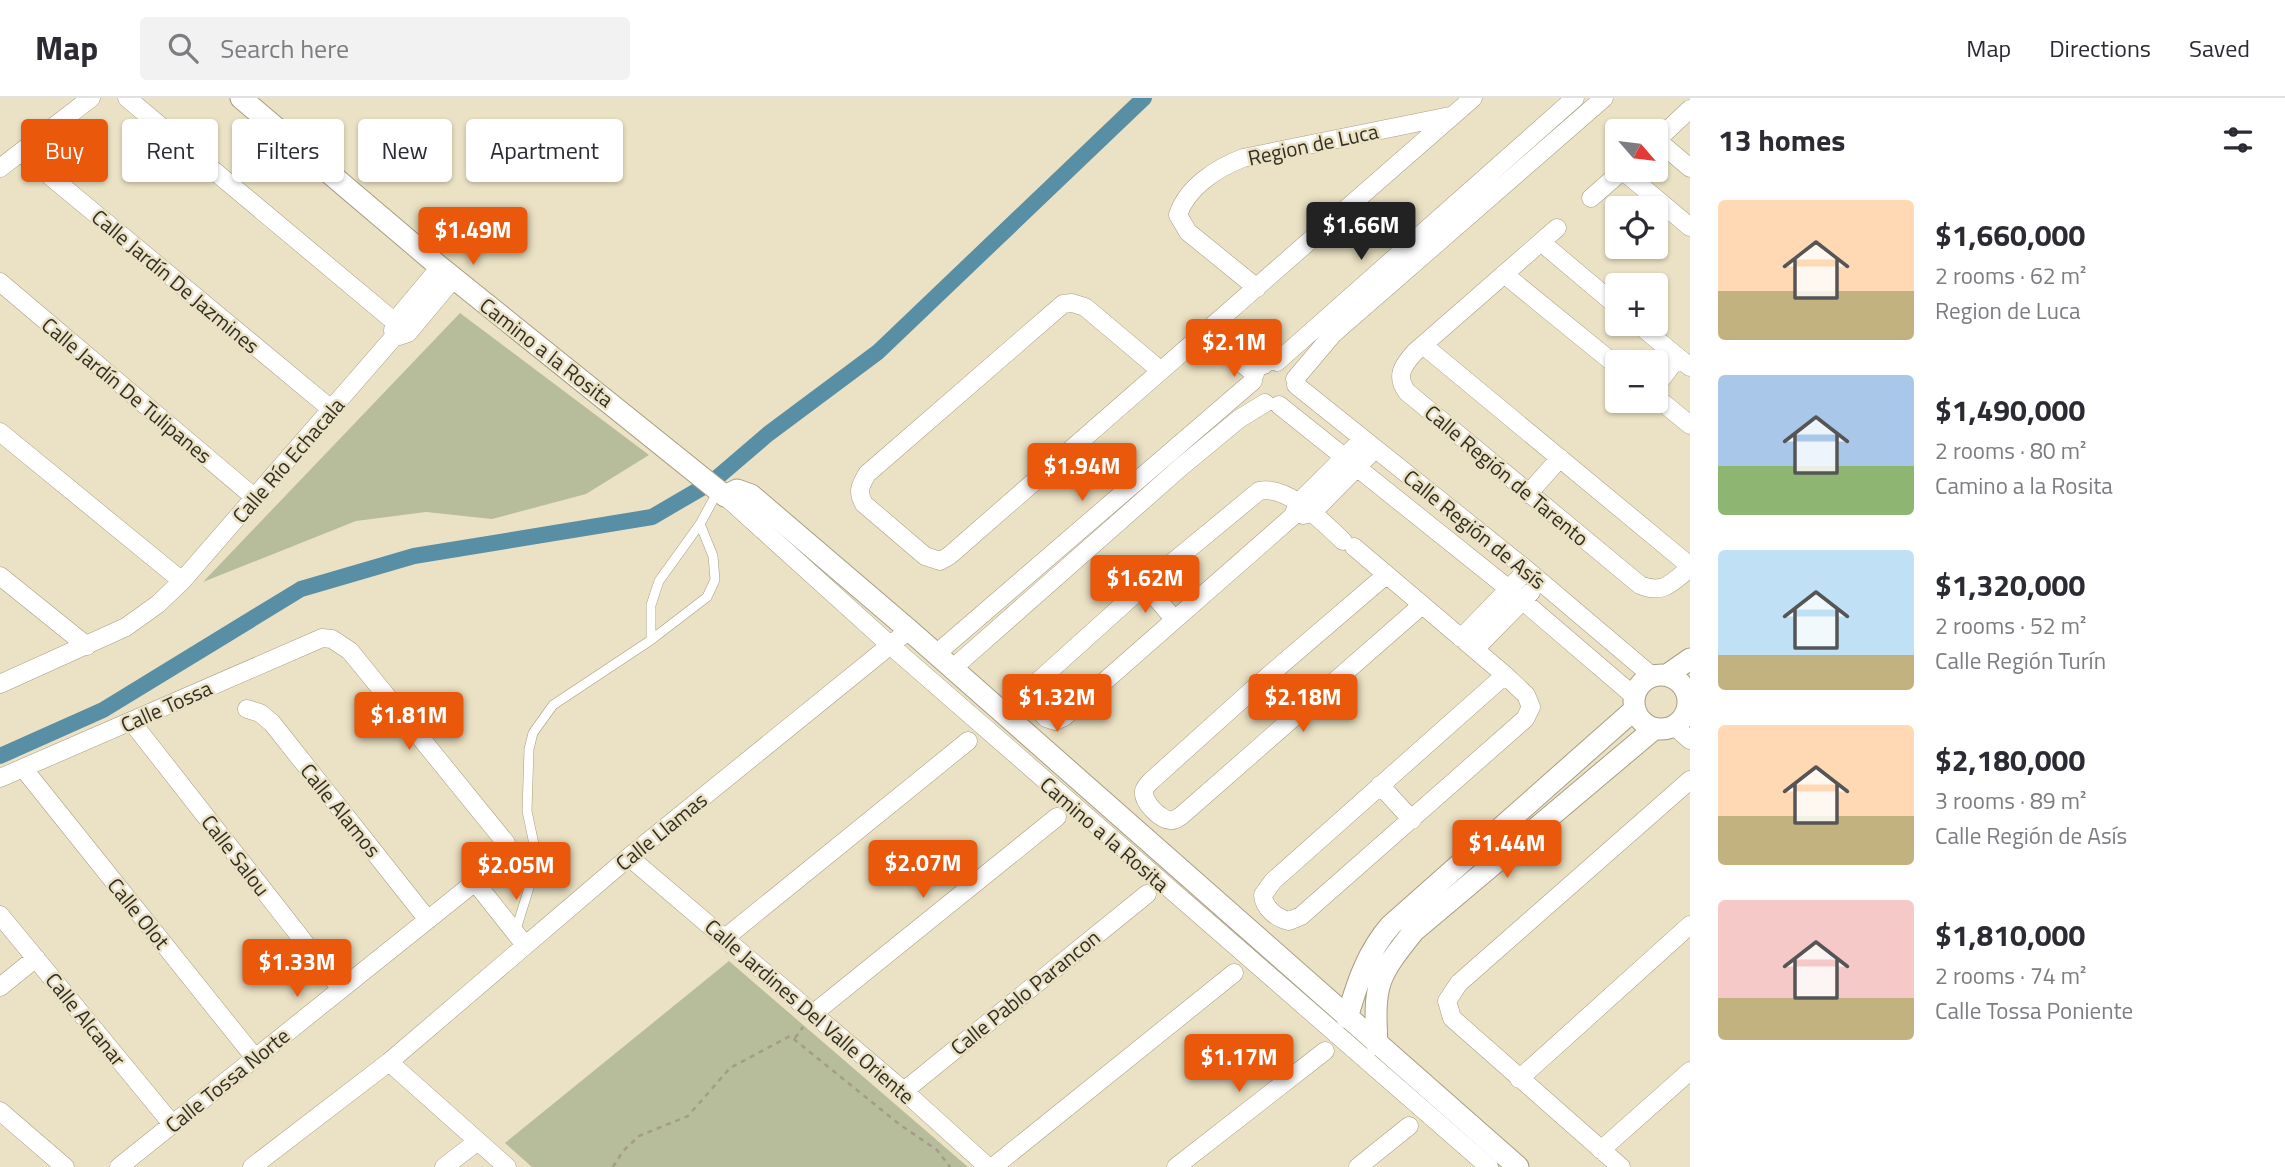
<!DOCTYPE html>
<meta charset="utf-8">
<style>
body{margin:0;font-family:"Titillium Web",sans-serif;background:#f2f2f3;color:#2b2b33;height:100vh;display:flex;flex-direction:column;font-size:26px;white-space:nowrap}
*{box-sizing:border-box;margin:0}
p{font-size:23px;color:#7c7c81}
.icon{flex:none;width:38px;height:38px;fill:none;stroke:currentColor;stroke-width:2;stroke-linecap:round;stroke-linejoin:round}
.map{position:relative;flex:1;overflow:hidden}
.details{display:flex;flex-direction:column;background:#fff;width:595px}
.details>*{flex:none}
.guide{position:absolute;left:21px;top:21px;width:665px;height:63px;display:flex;gap:14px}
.needle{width:46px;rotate:118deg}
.tools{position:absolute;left:1605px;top:21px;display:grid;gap:14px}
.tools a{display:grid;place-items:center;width:63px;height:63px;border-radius:7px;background:#fff;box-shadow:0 2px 5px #0004;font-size:35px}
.price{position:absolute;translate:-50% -60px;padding:0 16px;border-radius:7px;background:#ea580c;color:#fff;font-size:23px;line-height:46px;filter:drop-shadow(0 2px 4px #0008)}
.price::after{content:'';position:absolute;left:50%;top:42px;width:21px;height:16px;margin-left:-10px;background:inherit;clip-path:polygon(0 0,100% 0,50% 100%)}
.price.active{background:#222;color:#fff}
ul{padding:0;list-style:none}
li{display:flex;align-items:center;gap:21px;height:175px;padding:0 28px}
li span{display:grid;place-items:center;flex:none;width:196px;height:140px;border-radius:7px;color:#555}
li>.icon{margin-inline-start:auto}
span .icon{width:84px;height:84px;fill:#fffc;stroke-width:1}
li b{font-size:30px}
h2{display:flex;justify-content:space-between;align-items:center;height:84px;padding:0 28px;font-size:30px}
.chip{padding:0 24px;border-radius:7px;background:#fff;box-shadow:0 2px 5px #0004;font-size:24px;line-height:63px}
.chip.active{background:#ea580c;color:#fff}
header{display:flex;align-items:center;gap:42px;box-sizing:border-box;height:98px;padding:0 35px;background:#fff;border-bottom:2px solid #e1e1e2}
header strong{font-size:33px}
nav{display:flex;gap:38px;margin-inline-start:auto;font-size:24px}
.search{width:490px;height:63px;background:#f2f2f3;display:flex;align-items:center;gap:18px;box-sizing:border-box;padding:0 24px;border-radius:7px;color:#7c7c81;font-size:26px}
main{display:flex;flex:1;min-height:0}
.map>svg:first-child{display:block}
.green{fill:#b7bd9b}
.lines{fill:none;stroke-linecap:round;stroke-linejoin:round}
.canal{stroke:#598fa5;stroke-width:16}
.service-casing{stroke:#a79d83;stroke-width:10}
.minor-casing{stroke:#a79d83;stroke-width:19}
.tertiary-casing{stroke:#a79d83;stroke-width:23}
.path{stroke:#a39c86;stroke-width:2.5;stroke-dasharray:5 5;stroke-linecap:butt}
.service{stroke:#fff;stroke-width:9}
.minor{stroke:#fff;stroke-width:18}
.tertiary{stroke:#fff;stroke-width:21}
.labels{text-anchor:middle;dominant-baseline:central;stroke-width:5;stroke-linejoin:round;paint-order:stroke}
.street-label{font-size:21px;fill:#322e23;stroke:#ebe2c5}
</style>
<header>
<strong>Map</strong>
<div class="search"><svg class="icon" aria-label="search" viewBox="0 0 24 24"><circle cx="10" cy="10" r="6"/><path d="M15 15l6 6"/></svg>Search here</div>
<nav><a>Map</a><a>Directions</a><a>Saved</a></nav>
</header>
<main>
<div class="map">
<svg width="1690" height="1069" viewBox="0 0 1690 1069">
<rect width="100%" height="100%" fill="#ebe2c5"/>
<path class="green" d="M 460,215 L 649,357 L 586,396 L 492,421 L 426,414 L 356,423 L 203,484 Z
M 729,863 L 968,1069 L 532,1069 L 505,1045 Z"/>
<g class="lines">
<path class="canal" d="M 0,658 L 103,612 L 301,491 L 414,458 L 652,419 L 712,384 L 768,336 L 878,254 L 1144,0"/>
<g class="service-casing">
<path id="service" d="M 651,542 L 707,499 L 715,482 L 713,458 L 700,426
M 515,835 L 532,780 L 535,751 L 527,713 L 529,651 L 533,635 L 553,607 L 651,542 L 651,507 L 659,483 L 700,426 L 718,393"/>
</g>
<g class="minor-casing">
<path id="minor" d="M 127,0 L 408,235
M 1657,42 L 1690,70
M 1656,43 L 1690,11
M 21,54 L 331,311
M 0,70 L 91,0
M 1622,72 L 1690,129
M 1591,100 L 1623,72
M 1557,130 L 1415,254 C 1403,267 1395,278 1407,294 L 1640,487 C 1664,497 1672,484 1690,470
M 1541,144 L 1617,208
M 1504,176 L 1617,268
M 0,184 L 255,400
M 1257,190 L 1188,134 L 1178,117 C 1187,89 1217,70 1243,60 L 1450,18
M 1216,226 L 1264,267
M 1638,226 L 1690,269
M 393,233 L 394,224 L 440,169
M 1204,236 L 1255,276
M 1423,247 L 1690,468
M 1277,264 L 1575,0
M 1161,273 L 1085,209 L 1072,205 L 1063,206 L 867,376 C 860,388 857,394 864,406 L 925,458 L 940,463 L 949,458 L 1473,0
M 1295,281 L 1333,236 L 1604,0
M 1296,287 L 1527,472 L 1652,578
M 1656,288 L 1678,259
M 1656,299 L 1690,327
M 1279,307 L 1509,491 L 1634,598
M 0,334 L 182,483
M 1528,396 L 1560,360
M 725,398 L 890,547 L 1489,1069
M 1303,417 L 1312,415 L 1375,351
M 1343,443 C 1324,425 1287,386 1259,393 L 1145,487 L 1035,586 L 1029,599 L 1046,620 L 1055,623 L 1064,619 L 1293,418 L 1298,405 L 1363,341
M 1354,449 L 1505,577 L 1526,597 L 1531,609 L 1525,621 L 1301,818 L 1289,823 C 1276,820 1264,810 1263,797 L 1273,783 L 1505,577
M 1386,477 L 1260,585 L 1151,683 C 1148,686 1145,689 1144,693 C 1142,704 1161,722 1170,722 C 1175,723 1177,720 1181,718 L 1422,507
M 0,478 L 87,548
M 1145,487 L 1174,521
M 1461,540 L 1527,472
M 1475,551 L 1531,494
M 936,556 L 1253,283
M 952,571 L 1181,369 L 1239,321 L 1265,305
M 1260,585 L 1292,620
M 0,586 L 126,529 L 158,506 L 182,483 L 393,240 L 408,235 L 454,180
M 247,611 L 260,615 L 272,625 L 428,822
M 1688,612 L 1690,614
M 131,623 L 341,891
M 1674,628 L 1690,642
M 23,670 L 255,960
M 0,680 L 322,540 L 332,541 L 350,553 L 506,745 L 506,755 L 500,764 L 119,1069
M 1380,687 L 1412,722
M 629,759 L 904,993 L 988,1069
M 475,784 L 525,847
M 0,817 L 172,1026
M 725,840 L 968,643
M 0,889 L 36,860
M 814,915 L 1057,719
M 389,964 L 507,1069
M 1519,981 L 1690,827
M 904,993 L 1147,796
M 0,1013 L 65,1069
M 1601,1052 L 1690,973
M 252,1069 L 389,964 L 629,759 L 909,532
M 444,1069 L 478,1043
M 993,1069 L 1234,875
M 1176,1069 L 1325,953
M 1358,1069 L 1409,1028
M 1621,1069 L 1452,920 L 1447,903 L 1459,885 L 1690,682"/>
</g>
<g class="tertiary-casing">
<path id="tertiary" d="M 241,0 L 440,169 L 725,398 L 737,392 L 751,397 L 909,532 L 1518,1069
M1634 604a27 27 0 1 1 54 0a27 27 0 1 1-54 0Z
M 1667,577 L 1690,561
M 1347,920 C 1357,886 1367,854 1391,827 L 1635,611
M 1377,947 C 1374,886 1376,880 1414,833 L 1654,631"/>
</g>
<path class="path" d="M 795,940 L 803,929
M 613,1069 L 623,1053 L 639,1038 L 688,1018 L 730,970 L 790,938 L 899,1026 L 937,1052 L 950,1069"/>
<use href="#service" class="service"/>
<use href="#minor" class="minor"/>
<use href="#tertiary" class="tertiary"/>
</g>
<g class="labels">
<g class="street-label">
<text transform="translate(1313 46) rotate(-12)">Region de Luca</text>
<text transform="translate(176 183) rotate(40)">Calle Jardín De Jazmines</text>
<text transform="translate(547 254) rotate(38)">Camino a la Rosita</text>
<text transform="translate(127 292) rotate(40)">Calle Jardín De Tulipanes</text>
<text transform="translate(288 362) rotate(-49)">Calle Río Echacala</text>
<text transform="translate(1507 377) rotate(40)">Calle Región de Tarento</text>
<text transform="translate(1475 431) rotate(39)">Calle Región de Asís</text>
<text transform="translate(166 608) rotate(-24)">Calle Tossa</text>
<text transform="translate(341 712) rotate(51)">Calle Alamos</text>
<text transform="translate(661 733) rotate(-39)">Calle Llamas</text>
<text transform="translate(1105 736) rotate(41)">Camino a la Rosita</text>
<text transform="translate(236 757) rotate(52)">Calle Salou</text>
<text transform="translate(139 815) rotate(51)">Calle Olot</text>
<text transform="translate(1025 894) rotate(-39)">Calle Pablo Parancon</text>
<text transform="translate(810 913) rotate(41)">Calle Jardines Del Valle Oriente</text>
<text transform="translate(86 921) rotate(51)">Calle Alcanar</text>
<text transform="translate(227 982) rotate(-39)">Calle Tossa Norte</text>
</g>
</g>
</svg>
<div class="tools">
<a><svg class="needle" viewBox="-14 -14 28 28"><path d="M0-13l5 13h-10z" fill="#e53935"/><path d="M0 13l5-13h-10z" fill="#7c7c81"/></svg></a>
<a><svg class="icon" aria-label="locate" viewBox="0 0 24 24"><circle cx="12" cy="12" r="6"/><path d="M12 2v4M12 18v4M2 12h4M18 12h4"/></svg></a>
<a>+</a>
<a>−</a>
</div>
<b class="price active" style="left:1361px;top:164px">$1.66M</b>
<b class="price" style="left:473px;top:169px">$1.49M</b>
<b class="price" style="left:1234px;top:281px">$2.1M</b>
<b class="price" style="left:1082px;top:405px">$1.94M</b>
<b class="price" style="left:1145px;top:517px">$1.62M</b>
<b class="price" style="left:1057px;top:636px">$1.32M</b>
<b class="price" style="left:1303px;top:636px">$2.18M</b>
<b class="price" style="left:409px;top:654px">$1.81M</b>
<b class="price" style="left:1507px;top:782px">$1.44M</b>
<b class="price" style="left:923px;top:802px">$2.07M</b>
<b class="price" style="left:516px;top:804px">$2.05M</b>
<b class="price" style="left:297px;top:901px">$1.33M</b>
<b class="price" style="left:1239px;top:996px">$1.17M</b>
<div class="guide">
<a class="chip active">Buy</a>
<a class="chip">Rent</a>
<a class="chip">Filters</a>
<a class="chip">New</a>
<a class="chip">Apartment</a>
</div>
</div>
<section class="details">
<h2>13 homes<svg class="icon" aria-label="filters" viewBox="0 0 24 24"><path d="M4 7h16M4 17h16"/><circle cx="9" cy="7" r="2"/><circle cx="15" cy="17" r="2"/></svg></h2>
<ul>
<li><span style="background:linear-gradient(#ffd9b3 65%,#c2b280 0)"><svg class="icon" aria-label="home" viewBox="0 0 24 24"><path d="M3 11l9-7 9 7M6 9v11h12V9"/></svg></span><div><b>$1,660,000</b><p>2 rooms · 62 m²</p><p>Region de Luca</p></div></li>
<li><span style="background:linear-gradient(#a9c7e8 65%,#8fb573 0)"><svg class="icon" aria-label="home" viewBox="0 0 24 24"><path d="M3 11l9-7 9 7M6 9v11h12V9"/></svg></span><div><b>$1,490,000</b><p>2 rooms · 80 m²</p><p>Camino a la Rosita</p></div></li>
<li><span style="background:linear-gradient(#bfe0f5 75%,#c2b280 0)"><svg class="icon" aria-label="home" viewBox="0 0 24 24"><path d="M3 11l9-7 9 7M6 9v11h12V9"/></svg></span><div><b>$1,320,000</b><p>2 rooms · 52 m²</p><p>Calle Región Turín</p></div></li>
<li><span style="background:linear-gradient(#ffd9b3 65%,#c2b280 0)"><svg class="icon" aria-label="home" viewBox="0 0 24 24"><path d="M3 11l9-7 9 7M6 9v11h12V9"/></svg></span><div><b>$2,180,000</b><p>3 rooms · 89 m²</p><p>Calle Región de Asís</p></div></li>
<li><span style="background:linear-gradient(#f6c9c9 70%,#c2b280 0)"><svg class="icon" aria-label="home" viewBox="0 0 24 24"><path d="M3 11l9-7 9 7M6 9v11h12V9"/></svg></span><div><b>$1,810,000</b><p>2 rooms · 74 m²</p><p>Calle Tossa Poniente</p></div></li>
</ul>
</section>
</main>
